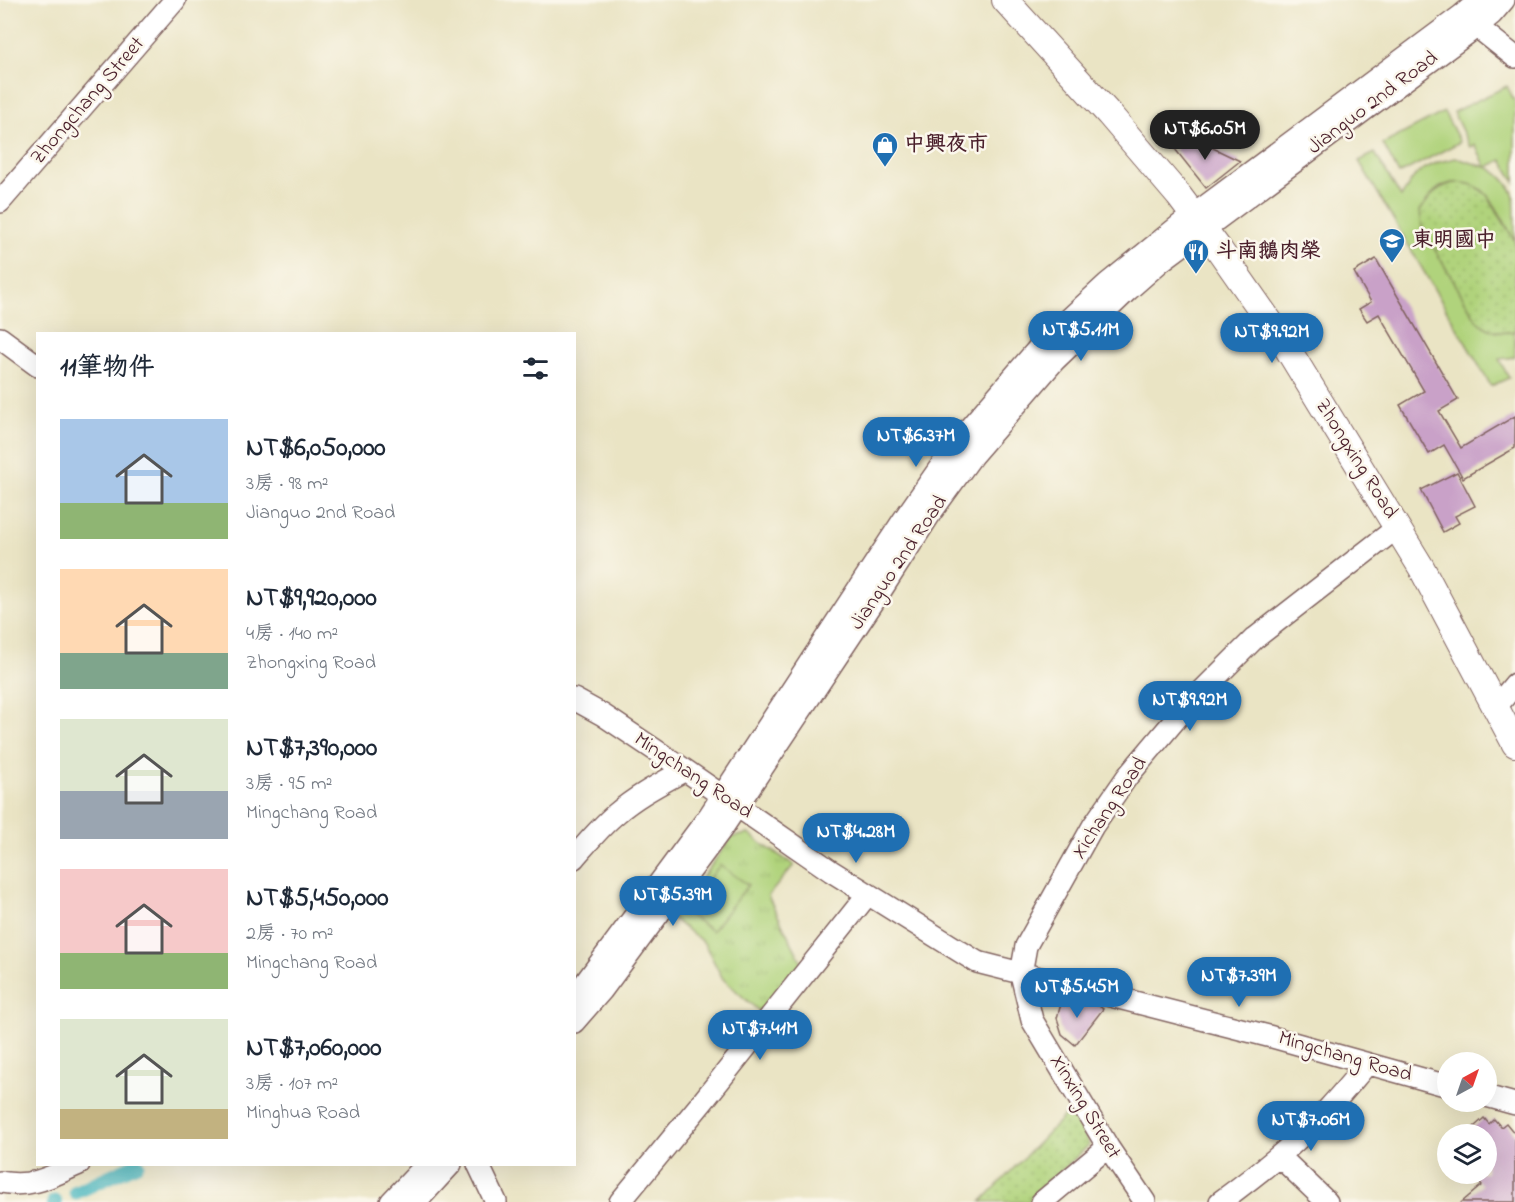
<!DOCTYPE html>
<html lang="zh-TW">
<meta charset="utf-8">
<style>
body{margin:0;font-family:"Indie Flower","LXGW WenKai TC",sans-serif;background:#f6f6f7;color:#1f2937;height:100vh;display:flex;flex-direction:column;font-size:22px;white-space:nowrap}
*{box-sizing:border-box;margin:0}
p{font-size:20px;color:#747a83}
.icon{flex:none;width:33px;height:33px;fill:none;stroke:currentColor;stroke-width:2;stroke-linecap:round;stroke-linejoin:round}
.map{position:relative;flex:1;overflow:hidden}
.sheet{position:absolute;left:36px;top:332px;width:540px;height:834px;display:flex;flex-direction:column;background:#fff;border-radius:0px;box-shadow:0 6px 24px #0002}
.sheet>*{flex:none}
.needle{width:39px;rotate:40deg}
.tools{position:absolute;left:1437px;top:1052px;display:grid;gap:12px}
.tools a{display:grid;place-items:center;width:60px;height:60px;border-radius:50%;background:#fff;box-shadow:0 6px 24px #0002;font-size:30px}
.price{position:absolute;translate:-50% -51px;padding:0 14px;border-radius:21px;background:#1f6fb2;color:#fff;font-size:20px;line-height:39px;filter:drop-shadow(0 2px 3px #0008)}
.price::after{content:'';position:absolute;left:50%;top:36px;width:18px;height:14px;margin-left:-9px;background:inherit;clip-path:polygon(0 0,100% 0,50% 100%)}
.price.selected{background:#222;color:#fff}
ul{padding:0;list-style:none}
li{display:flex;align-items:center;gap:18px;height:150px;padding:0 24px}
li span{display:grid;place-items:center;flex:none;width:168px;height:120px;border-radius:0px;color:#555}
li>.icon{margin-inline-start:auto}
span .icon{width:72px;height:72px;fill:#fffc;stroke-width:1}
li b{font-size:26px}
h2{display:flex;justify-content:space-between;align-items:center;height:72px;padding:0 24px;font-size:26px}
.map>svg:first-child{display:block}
.grass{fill:url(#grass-dots);stroke:#7d7953;stroke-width:1.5}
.park{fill:url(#park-tufts);stroke:#7d7953;stroke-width:1.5}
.garden{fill:#b0d37b;stroke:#7d7953;stroke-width:1.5}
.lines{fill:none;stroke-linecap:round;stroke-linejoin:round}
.canal{stroke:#48b7bf;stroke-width:15}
.building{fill:#c9a1c8}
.minor-casing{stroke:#826461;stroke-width:24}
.major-casing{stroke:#826461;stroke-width:28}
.minor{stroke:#fff;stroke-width:21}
.major{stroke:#fff;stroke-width:26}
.labels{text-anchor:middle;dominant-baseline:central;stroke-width:5;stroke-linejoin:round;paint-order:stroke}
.street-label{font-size:21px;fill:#4a1f2b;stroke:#fbf7ec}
.poi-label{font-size:21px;font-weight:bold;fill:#4a1f2b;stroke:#fbf7ec;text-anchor:start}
</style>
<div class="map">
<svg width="1515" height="1202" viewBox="0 0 1515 1202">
<defs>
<pattern id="grass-dots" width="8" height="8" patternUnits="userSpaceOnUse" patternTransform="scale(1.5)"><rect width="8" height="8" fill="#b0d37b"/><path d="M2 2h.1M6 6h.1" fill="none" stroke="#99b56a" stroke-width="1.8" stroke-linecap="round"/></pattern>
<pattern id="park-tufts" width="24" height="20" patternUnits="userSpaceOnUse" patternTransform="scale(1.5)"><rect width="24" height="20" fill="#b0d37b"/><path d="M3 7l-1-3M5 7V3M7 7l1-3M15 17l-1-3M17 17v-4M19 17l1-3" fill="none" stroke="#99b56a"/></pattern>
</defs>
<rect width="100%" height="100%" fill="#fbf7ec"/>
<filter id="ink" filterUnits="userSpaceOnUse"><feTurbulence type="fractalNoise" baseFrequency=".0167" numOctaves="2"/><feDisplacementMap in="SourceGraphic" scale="12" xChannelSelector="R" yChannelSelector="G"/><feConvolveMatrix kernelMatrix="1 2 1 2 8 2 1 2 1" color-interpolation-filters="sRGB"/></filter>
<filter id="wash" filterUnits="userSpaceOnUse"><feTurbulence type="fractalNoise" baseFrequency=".008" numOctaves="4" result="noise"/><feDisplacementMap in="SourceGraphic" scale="24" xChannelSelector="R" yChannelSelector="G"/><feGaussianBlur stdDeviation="1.35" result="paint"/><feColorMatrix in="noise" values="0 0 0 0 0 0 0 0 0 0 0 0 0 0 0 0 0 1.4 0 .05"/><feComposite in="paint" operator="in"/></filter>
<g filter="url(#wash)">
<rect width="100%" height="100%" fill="#eae4c4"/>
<path class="grass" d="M 1460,182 L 1474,185 L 1487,195 L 1515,241 L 1515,331 C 1498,335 1491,331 1477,321 L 1422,228 L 1420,211 C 1432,193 1438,185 1460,182 Z
M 1073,1107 L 1089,1145 L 1028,1202 L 981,1202 Z"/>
<path class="park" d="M 749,834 L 765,846 L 794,865 L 768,896 L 803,965 L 762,1014 L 723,979 L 704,943 L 672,918 L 732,837 Z"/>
<path class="garden" d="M 1507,86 L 1515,102 L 1515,182 L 1502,160 L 1487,167 C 1498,172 1510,184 1514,196 C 1515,204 1515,230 1515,241 C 1506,226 1499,209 1488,196 C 1475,180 1449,178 1434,192 C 1428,198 1424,205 1420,211 L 1422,228 L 1477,321 C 1490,331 1498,335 1515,331 L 1515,357 L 1499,359 L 1509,378 L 1491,386 L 1359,161 L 1375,153 L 1401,197 L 1413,178 L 1423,169 L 1439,162 L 1456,158 L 1486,167 L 1475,145 L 1470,147 L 1453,112 Z
M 1444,112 L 1460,142 L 1399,174 L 1383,144 Z
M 720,865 L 748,885 L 712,931 L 684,911 Z"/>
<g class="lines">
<path class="canal" d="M 76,1192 L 137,1164
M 54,1202 L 55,1202"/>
</g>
<g id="blocks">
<path class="building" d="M 1188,136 L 1240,161 L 1206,188 L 1175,149 Z
M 1376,259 L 1458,400 L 1439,411 L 1461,448 L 1515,416 L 1515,448 L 1463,478 L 1444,445 L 1429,454 L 1400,405 L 1424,391 L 1379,314 L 1367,321 L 1359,309 L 1371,302 L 1354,272 Z
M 1457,472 L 1475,506 L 1455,516 L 1459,523 L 1443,532 L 1421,490 Z
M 1070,999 L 1099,1006 L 1103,1009 L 1075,1045 L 1062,1034 L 1057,1018 L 1061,1004 Z
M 1484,1118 L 1489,1124 L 1494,1119 L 1501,1127 L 1506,1123 L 1515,1134 L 1515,1202 L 1462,1202 L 1482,1185 L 1471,1173 L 1486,1173 L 1486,1134 L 1466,1134 Z"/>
</g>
</g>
<g filter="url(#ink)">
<use href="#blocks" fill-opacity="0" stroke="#826461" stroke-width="1.5"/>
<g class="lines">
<g class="minor-casing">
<path id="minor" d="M 1466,18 L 1515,57
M 0,202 L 175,0
M 0,338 L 38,366
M 574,699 L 603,715 L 685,770 L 831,871 L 977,962 L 1272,1037 L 1448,1086
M 1496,707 L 1515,684
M 574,858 C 588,842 601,826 617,813 C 638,795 662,783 685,770
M 574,995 L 585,983 L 709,816 L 904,519 L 959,440 L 1041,345 L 1107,284 L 1180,225 L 1462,15 L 1480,0
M 574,1022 L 602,990 L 723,827 L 880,592 L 932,511 L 972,456 L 1055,360 L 1128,290 L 1161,261 L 1476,27 L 1492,14 L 1504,0
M 1486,1096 L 1515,1104
M 1279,1156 L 1327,1202
M 478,1164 L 496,1202
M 0,1182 C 33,1188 50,1177 79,1164
M 391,1202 L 427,1164
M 416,1202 L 451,1164
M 620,1202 L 704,1100 L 868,894
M 1042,1202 L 1108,1147
M 1145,1202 L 1108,1147 L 1032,1020 L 1021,974 L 1026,946 L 1093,826 L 1127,777 L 1186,707 L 1254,639 L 1398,527
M 1220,1202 C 1258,1174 1295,1145 1327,1110 C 1341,1095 1354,1079 1367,1064"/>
</g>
<g class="major-casing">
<path id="major" d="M 1005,0 L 1109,114 L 1179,196 L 1218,248 L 1281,338 L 1421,567 L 1515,744"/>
</g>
<use href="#minor" class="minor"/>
<use href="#major" class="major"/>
</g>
</g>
<defs>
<g id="shop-pin" transform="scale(1.35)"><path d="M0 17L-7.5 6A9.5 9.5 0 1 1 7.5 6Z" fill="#1f6fb2" stroke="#fbf7ec"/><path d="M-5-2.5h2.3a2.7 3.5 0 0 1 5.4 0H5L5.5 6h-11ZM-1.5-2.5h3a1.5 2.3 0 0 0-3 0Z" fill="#fff"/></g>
<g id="school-pin" transform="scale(1.35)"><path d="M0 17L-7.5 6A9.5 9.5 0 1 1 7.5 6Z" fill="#1f6fb2" stroke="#fbf7ec"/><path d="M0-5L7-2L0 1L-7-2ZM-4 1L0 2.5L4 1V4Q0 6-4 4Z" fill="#fff"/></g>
<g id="restaurant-pin" transform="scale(1.35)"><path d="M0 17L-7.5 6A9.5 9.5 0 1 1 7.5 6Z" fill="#1f6fb2" stroke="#fbf7ec"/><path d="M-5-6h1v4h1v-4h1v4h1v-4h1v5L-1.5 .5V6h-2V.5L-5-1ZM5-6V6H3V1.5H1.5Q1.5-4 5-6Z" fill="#fff"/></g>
</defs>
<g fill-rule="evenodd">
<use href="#shop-pin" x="885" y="145"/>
<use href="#school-pin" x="1392" y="241"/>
<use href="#restaurant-pin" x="1196" y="252"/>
</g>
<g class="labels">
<g class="street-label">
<text transform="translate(88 101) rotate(-49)">Zhongchang Street</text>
<text transform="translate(1373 103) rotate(-37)">Jianguo 2nd Road</text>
<text transform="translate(1356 459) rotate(58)">Zhongxing Road</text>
<text transform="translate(899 563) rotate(-56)">Jianguo 2nd Road</text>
<text transform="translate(693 776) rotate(34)">Mingchang Road</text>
<text transform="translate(1110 808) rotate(-56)">Xichang Road</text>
<text transform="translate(1345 1057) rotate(16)">Mingchang Road</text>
<text transform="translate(1085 1107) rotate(59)">Xinxing Street</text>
</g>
<g class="poi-label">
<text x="904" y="145">中興夜市</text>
<text x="1412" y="241">東明國中</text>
<text x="1216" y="252">斗南鵝肉榮</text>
</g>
</g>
</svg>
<div class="tools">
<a><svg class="needle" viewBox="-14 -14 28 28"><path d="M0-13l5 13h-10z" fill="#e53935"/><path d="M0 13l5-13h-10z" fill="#747a83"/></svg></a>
<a><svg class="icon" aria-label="layers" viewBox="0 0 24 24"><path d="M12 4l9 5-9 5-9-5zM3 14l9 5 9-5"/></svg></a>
</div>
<b class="price selected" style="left:1205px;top:161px">NT$6.05M</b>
<b class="price" style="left:1081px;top:362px">NT$5.11M</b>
<b class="price" style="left:1272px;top:364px">NT$9.92M</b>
<b class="price" style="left:916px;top:468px">NT$6.37M</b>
<b class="price" style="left:1190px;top:732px">NT$9.92M</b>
<b class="price" style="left:856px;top:864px">NT$4.28M</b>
<b class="price" style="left:673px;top:927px">NT$5.39M</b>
<b class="price" style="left:1239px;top:1008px">NT$7.39M</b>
<b class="price" style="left:1077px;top:1019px">NT$5.45M</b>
<b class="price" style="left:760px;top:1061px">NT$7.41M</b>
<b class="price" style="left:1311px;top:1152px">NT$7.06M</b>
<section class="sheet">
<h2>11筆物件<svg class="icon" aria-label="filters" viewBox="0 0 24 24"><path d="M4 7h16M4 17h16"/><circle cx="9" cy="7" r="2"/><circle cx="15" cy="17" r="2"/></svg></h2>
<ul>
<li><span style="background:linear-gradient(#a9c7e8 70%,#8fb573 0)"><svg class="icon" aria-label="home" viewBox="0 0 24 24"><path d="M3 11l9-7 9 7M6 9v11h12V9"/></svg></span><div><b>NT$6,050,000</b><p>3房 · 98 m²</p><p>Jianguo 2nd Road</p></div></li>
<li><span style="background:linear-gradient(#ffd9b3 70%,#7fa58c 0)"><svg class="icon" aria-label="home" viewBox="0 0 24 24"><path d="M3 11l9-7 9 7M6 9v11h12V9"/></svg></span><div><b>NT$9,920,000</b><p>4房 · 140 m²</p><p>Zhongxing Road</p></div></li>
<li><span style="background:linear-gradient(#dfe7d0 60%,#9aa5b1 0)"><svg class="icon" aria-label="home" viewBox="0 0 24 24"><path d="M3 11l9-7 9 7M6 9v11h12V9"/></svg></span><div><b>NT$7,390,000</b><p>3房 · 95 m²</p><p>Mingchang Road</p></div></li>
<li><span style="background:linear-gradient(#f6c9c9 70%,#8fb573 0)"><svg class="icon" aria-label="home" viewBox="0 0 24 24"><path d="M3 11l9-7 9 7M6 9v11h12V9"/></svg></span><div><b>NT$5,450,000</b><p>2房 · 70 m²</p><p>Mingchang Road</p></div></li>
<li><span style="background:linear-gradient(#dfe7d0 75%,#c2b280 0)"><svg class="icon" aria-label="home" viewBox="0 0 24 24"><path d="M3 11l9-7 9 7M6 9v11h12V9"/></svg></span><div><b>NT$7,060,000</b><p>3房 · 107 m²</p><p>Minghua Road</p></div></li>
</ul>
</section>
</div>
